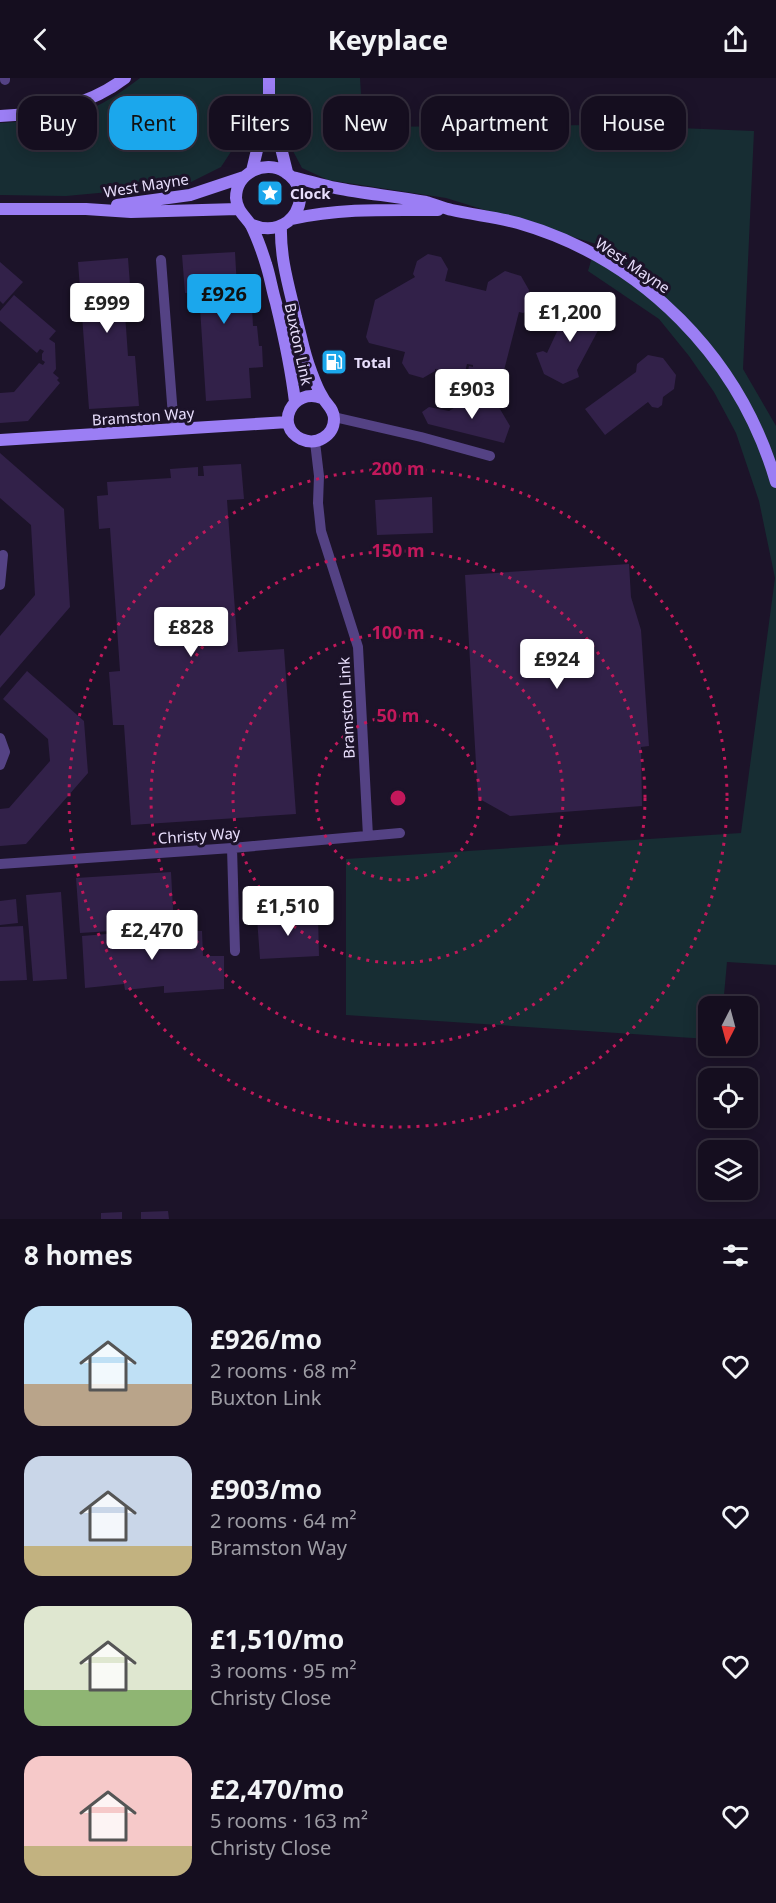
<!DOCTYPE html>
<meta charset="utf-8">
<style>
body{margin:0;font-family:"Noto Sans",sans-serif;background:#1e1728;color:#f1f3f6;height:100vh;display:flex;flex-direction:column;font-size:22px;white-space:nowrap}
*{box-sizing:border-box;margin:0}
p{font-size:20px;color:#9d9ca4}
.icon{flex:none;width:33px;height:33px;fill:none;stroke:currentColor;stroke-width:2;stroke-linecap:round;stroke-linejoin:round}
.map{position:relative;height:1141px;overflow:hidden}
.panel{display:flex;flex-direction:column;background:#150e1f;flex:1}
.panel>*{flex:none}
.hud{position:absolute;left:18px;top:18px;width:741px;height:54px;display:flex;gap:12px}
.needle{width:39px;rotate:186deg}
.tools{position:absolute;left:698px;top:918px;display:grid;gap:12px}
.tools a{display:grid;place-items:center;width:60px;height:60px;border-radius:12px;background:#150e1f;box-shadow:0 3px 15px #0003,0 0 0 2px #342e3d;font-size:30px}
.price{position:absolute;translate:-50% -51px;padding:0 14px;border-radius:6px;background:#fff;color:#222;font-size:20px;line-height:39px;filter:drop-shadow(0 2px 3px #0008)}
.price::after{content:'';position:absolute;left:50%;top:36px;width:18px;height:14px;margin-left:-9px;background:inherit;clip-path:polygon(0 0,100% 0,50% 100%)}
.price.selected{background:#1ba7ec;color:#111}
ul{padding:0;list-style:none}
li{display:flex;align-items:center;gap:18px;height:150px;padding:0 24px}
li span{display:grid;place-items:center;flex:none;width:168px;height:120px;border-radius:18px;color:#555}
li>.icon{margin-inline-start:auto}
span .icon{width:72px;height:72px;fill:#fffc;stroke-width:1}
li b{font-size:26px}
h2{display:flex;justify-content:space-between;align-items:center;height:72px;padding:0 24px;font-size:26px}
.tag{padding:0 21px;border-radius:18px;background:#150e1f;box-shadow:0 3px 15px #0003,0 0 0 2px #342e3d;font-size:21px;line-height:54px}
.tag.selected{background:#1ba7ec;color:#111}
header{display:flex;justify-content:space-between;align-items:center;height:78px;padding:0 24px;background:#150e1f;font-size:27px;font-weight:700}
.map>svg:first-child{display:block}
.green{fill:#172d33}
.building{fill:#322149}
.lines{fill:none;stroke-linecap:round;stroke-linejoin:round}
.street{stroke:#544284;stroke-width:10}
.secondary{stroke:#9b7ef4;stroke-width:12}
.ring{fill:none;stroke:#c2185b;stroke-width:3;stroke-dasharray:3 6}
.labels{text-anchor:middle;dominant-baseline:central;stroke-width:6;stroke-linejoin:round;paint-order:stroke}
.street-label{font-size:15px;fill:#e8defc;stroke:#1c1329}
.poi-label{font-size:15px;font-weight:bold;fill:#e8defc;stroke:#1c1329;text-anchor:start}
.centre{fill:#c2185b;stroke:#1c1329;stroke-width:3}
.ring-label{font-size:18px;text-anchor:middle;font-weight:bold;fill:#c2185b;stroke:#1c1329;stroke-width:6;stroke-linejoin:round;paint-order:stroke}
</style>
<header><svg class="icon" aria-label="back" viewBox="0 0 24 24"><path d="M15 5l-7 7 7 7"/></svg>Keyplace<svg class="icon" aria-label="share" viewBox="0 0 24 24"><path d="M12 15V3M7 8l5-5 5 5M5 13v7h14v-7"/></svg></header>
<div class="map">
<svg width="776" height="1141" viewBox="0 0 776 1141">
<rect width="100%" height="100%" fill="#1c1329"/>
<path class="green" d="M 140,0 L 360,0 L 363,49 L 603,47 L 754,53 L 743,291 L 776,348 L 776,887 L 727,884 L 723,928 L 708,928 L 708,961 L 346,937 L 346,781 L 741,755 L 775,500 L 759,423 L 736,355 L 714,314 L 689,278 L 659,241 L 588,193 L 596,166 L 446,120 L 328,102 L 302,90 L 277,43 L 249,46 L 221,89 L 185,107 L 66,118 L 0,117 L 0,45 C 26,43 64,42 88,32 C 107,24 123,13 140,0 Z"/>
<path class="building" d="M 235,174 L 237,210 L 247,209 L 249,229 L 252,229 L 253,248 L 257,248 L 259,268 L 262,268 L 263,289 L 249,290 L 251,320 L 206,323 L 199,214 L 185,215 L 182,177 Z
M 428,176 L 441,179 L 448,191 L 445,203 L 486,213 L 488,204 L 505,193 L 521,198 L 529,212 L 527,222 L 529,227 L 528,233 L 523,235 L 519,234 L 500,308 L 476,302 L 473,306 L 467,304 L 466,302 L 469,288 L 473,289 L 473,287 L 467,286 L 464,298 L 435,291 L 435,293 L 423,300 L 409,296 L 402,285 L 405,274 L 369,265 L 366,259 L 375,222 L 415,199 L 413,196 L 417,183 Z
M 128,180 L 131,220 L 124,221 L 128,278 L 135,278 L 139,328 L 89,331 L 78,184 Z
M 0,184 L 23,204 L 3,226 L 0,223 Z
M 14,217 L 56,253 L 49,261 L 55,265 L 56,291 L 53,295 L 59,300 L 57,302 L 60,305 L 28,343 L 0,345 L 0,315 L 14,314 L 39,285 L 43,287 L 45,284 L 42,282 L 42,276 L 44,273 L 40,271 L 37,275 L 0,243 L 0,233 Z
M 578,225 L 598,234 L 602,245 L 577,292 L 579,299 L 563,306 L 544,296 L 536,275 L 543,273 L 547,275 L 561,245 L 559,244 L 567,228 Z
M 648,277 L 663,280 L 676,297 L 674,311 L 663,319 L 662,327 L 658,330 L 652,329 L 648,324 L 605,357 L 585,331 L 636,294 L 637,286 Z
M 470,320 L 497,326 L 510,348 L 504,365 L 428,346 L 422,334 L 429,329 L 449,333 Z
M 0,375 L 64,431 L 70,529 L 0,610 L 0,558 L 35,517 L 31,447 L 0,420 Z
M 241,386 L 244,421 L 227,422 L 238,574 L 284,571 L 296,736 L 131,747 L 124,647 L 113,647 L 109,594 L 120,593 L 110,450 L 99,451 L 97,418 L 108,417 L 107,404 L 171,400 L 170,391 L 198,389 L 198,398 L 204,398 L 203,388 Z
M 432,419 L 433,455 L 377,457 L 375,422 Z
M 629,486 L 631,519 L 641,552 L 649,668 L 641,669 L 642,728 L 510,738 L 478,720 L 465,497 Z
M 27,593 L 84,643 L 88,695 L 26,766 L 0,768 L 0,731 L 9,730 L 50,683 L 48,661 L 3,621 Z
M 171,794 L 174,849 L 80,855 L 76,800 Z
M 61,814 L 67,901 L 33,903 L 26,817 Z
M 16,821 L 18,845 L 0,847 L 0,823 Z
M 318,837 L 319,878 L 260,881 L 257,840 Z
M 23,848 L 27,902 L 0,903 L 0,849 Z
M 181,850 L 182,853 L 202,853 L 203,878 L 224,878 L 224,911 L 164,915 L 164,908 L 125,912 L 124,906 L 85,910 L 82,858 Z
M 168,1133 L 169,1141 L 141,1141 L 141,1134 Z
M 122,1134 L 122,1141 L 101,1141 L 101,1135 Z"/>
<g class="lines">
<path class="street" d="M 5,0 L 5,2
M 161,182 L 174,351
M 334,339 L 421,359 L 490,378
M 315,364 L 319,398 L 318,425 L 321,453 L 358,569 L 368,758
M 0,507 L 3,477
M 0,660 L 5,674 L 0,687
M 232,770 L 235,873
M 0,786 L 232,770 L 400,755"/>
<path class="secondary" d="M 270,26 L 287,94
M 0,38 C 44,36 89,28 125,0
M 252,93 L 269,22 L 269,0
M 292,99 C 306,102 321,107 336,110 C 365,116 396,118 426,124 C 434,126 443,130 452,132 C 474,137 496,139 518,145 C 643,181 740,280 776,404
M 117,127 L 190,117 L 244,99
M 0,131 L 86,131 L 131,134 L 238,131
M 292,141 C 340,130 389,132 438,132
M 250,146 C 292,165 318,114 285,94 C 265,81 236,95 236,120 C 237,133 245,138 251,147 C 257,159 262,173 266,186 C 270,198 272,212 276,225 C 284,258 291,290 295,324
M 281,149 C 280,180 289,209 296,239 C 301,257 304,276 311,293 C 314,301 317,310 322,318 C 326,327 334,330 334,341 C 334,358 316,368 301,361 C 274,348 292,309 322,320
M 0,362 L 288,344"/>
</g>
<g class="ring">
<circle cx="398" cy="720" r="82"/>
<circle cx="398" cy="720" r="165"/>
<circle cx="398" cy="720" r="247"/>
<circle cx="398" cy="720" r="329"/>
</g>
<defs>
<g id="sight-square" transform="scale(1.35)"><rect x="-9" y="-9" width="18" height="18" rx="4" fill="#1ba7ec" stroke="#1c1329"/><path d="M0-6L1.8-2.2L6-1.7L2.9 1.2L3.7 5.4L0 3.3L-3.7 5.4L-2.9 1.2L-6-1.7L-1.8-2.2Z" fill="#fff"/></g>
<g id="fuel-square" transform="scale(1.35)"><rect x="-9" y="-9" width="18" height="18" rx="4" fill="#1ba7ec" stroke="#1c1329"/><path d="M-5.5-6h7V0h2V4h1.3V-2.5L3-4.5l.8-.8L6-3V5H2.5V1h-1V6h-7ZM-4.2-4.7v3.2H.2V-4.7Z" fill="#fff"/></g>
</defs>
<g fill-rule="evenodd">
<use href="#sight-square" x="270" y="115"/>
<use href="#fuel-square" x="334" y="284"/>
</g>
<g class="labels">
<g class="street-label">
<text transform="translate(146 107) rotate(-9)">West Mayne</text>
<text transform="translate(633 187) rotate(34)">West Mayne</text>
<text transform="translate(299 266) rotate(78)">Buxton Link</text>
<text transform="translate(143 338) rotate(-4)">Bramston Way</text>
<text transform="translate(346 630) rotate(-93)">Bramston Link</text>
<text transform="translate(199 757) rotate(-4)">Christy Way</text>
</g>
<g class="poi-label">
<text x="290" y="115">Clock</text>
<text x="354" y="284">Total</text>
</g>
</g>
<circle cx="398" cy="720" r="9" class="centre"/>
<g class="ring-label">
<text x="398" y="397">200 m</text>
<text x="398" y="479">150 m</text>
<text x="398" y="561">100 m</text>
<text x="398" y="644">50 m</text>
</g>
</svg>
<div class="tools">
<a><svg class="needle" viewBox="-14 -14 28 28"><path d="M0-13l5 13h-10z" fill="#e53935"/><path d="M0 13l5-13h-10z" fill="#9d9ca4"/></svg></a>
<a><svg class="icon" aria-label="locate" viewBox="0 0 24 24"><circle cx="12" cy="12" r="6"/><path d="M12 2v4M12 18v4M2 12h4M18 12h4"/></svg></a>
<a><svg class="icon" aria-label="layers" viewBox="0 0 24 24"><path d="M12 4l9 5-9 5-9-5zM3 14l9 5 9-5"/></svg></a>
</div>
<b class="price selected" style="left:224px;top:247px">£926</b>
<b class="price" style="left:107px;top:256px">£999</b>
<b class="price" style="left:570px;top:265px">£1,200</b>
<b class="price" style="left:472px;top:342px">£903</b>
<b class="price" style="left:191px;top:580px">£828</b>
<b class="price" style="left:557px;top:612px">£924</b>
<b class="price" style="left:288px;top:859px">£1,510</b>
<b class="price" style="left:152px;top:883px">£2,470</b>
<div class="hud">
<a class="tag">Buy</a>
<a class="tag selected">Rent</a>
<a class="tag">Filters</a>
<a class="tag">New</a>
<a class="tag">Apartment</a>
<a class="tag">House</a>
</div>
</div>
<section class="panel">
<h2>8 homes<svg class="icon" aria-label="filters" viewBox="0 0 24 24"><path d="M4 7h16M4 17h16"/><circle cx="9" cy="7" r="2"/><circle cx="15" cy="17" r="2"/></svg></h2>
<ul>
<li><span style="background:linear-gradient(#bfe0f5 65%,#b9a48a 0)"><svg class="icon" aria-label="home" viewBox="0 0 24 24"><path d="M3 11l9-7 9 7M6 9v11h12V9"/></svg></span><div><b>£926/mo</b><p>2 rooms · 68 m²</p><p>Buxton Link</p></div><svg class="icon" aria-label="heart" viewBox="0 0 24 24"><path d="M12 20l-8-8c-3-5 5-10 8-4 3-6 11-1 8 4z"/></svg></li>
<li><span style="background:linear-gradient(#c9d6e8 75%,#c2b280 0)"><svg class="icon" aria-label="home" viewBox="0 0 24 24"><path d="M3 11l9-7 9 7M6 9v11h12V9"/></svg></span><div><b>£903/mo</b><p>2 rooms · 64 m²</p><p>Bramston Way</p></div><svg class="icon" aria-label="heart" viewBox="0 0 24 24"><path d="M12 20l-8-8c-3-5 5-10 8-4 3-6 11-1 8 4z"/></svg></li>
<li><span style="background:linear-gradient(#dfe7d0 70%,#8fb573 0)"><svg class="icon" aria-label="home" viewBox="0 0 24 24"><path d="M3 11l9-7 9 7M6 9v11h12V9"/></svg></span><div><b>£1,510/mo</b><p>3 rooms · 95 m²</p><p>Christy Close</p></div><svg class="icon" aria-label="heart" viewBox="0 0 24 24"><path d="M12 20l-8-8c-3-5 5-10 8-4 3-6 11-1 8 4z"/></svg></li>
<li><span style="background:linear-gradient(#f6c9c9 75%,#c2b280 0)"><svg class="icon" aria-label="home" viewBox="0 0 24 24"><path d="M3 11l9-7 9 7M6 9v11h12V9"/></svg></span><div><b>£2,470/mo</b><p>5 rooms · 163 m²</p><p>Christy Close</p></div><svg class="icon" aria-label="heart" viewBox="0 0 24 24"><path d="M12 20l-8-8c-3-5 5-10 8-4 3-6 11-1 8 4z"/></svg></li>
</ul>
</section>
